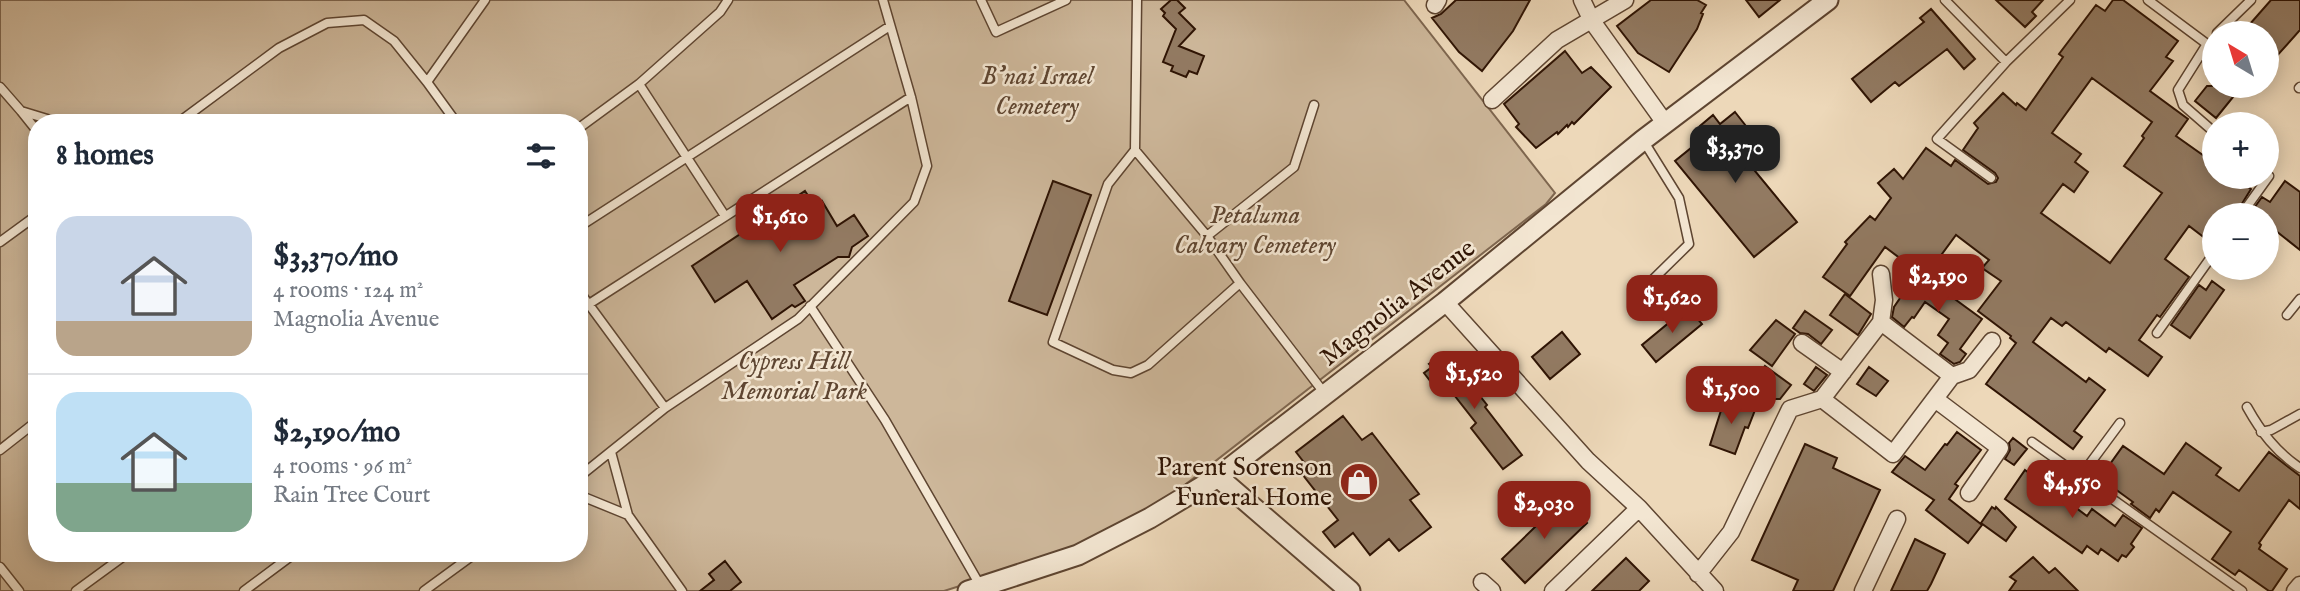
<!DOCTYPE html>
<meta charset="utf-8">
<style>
body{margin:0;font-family:"IM FELL English",serif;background:#f6f6f7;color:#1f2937;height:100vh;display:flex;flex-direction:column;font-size:26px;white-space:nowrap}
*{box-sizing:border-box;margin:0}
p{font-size:23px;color:#747a83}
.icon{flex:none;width:38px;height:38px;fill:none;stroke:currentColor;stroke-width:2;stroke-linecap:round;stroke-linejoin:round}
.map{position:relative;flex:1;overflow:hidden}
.panel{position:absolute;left:28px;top:114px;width:560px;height:448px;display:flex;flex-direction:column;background:#fff;border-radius:28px;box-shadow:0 4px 18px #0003}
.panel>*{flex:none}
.needle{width:46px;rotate:322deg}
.buttons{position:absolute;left:2202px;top:21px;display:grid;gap:14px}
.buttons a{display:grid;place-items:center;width:77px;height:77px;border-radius:50%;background:#fff;box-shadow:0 4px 18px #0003;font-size:35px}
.price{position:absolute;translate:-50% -60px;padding:0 16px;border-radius:14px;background:#8f2418;color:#fff;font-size:23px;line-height:46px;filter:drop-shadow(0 2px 4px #0008)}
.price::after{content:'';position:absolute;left:50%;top:42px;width:21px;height:16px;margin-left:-10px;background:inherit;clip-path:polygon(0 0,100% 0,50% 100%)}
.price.current{background:#222;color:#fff}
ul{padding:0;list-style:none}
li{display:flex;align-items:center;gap:21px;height:175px;padding:0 28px}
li+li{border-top:2px solid #e0e1e3}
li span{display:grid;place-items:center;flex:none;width:196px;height:140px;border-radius:21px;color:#555}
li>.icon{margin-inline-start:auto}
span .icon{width:84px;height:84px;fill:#fffc;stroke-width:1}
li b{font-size:30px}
h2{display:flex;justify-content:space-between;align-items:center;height:84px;padding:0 28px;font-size:30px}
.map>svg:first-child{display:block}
.green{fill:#cdb79a;stroke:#7e664f;stroke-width:2;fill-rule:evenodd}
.building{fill:#927a62;stroke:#2f1404;stroke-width:2;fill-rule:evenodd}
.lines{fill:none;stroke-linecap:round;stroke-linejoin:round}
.service-casing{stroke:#5e4531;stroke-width:11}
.minor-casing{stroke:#5e4531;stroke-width:19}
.tertiary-casing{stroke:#5e4531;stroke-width:23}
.service{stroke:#f3e6d2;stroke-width:8}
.minor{stroke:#f3e6d2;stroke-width:16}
.tertiary{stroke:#f3e6d2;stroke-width:19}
.labels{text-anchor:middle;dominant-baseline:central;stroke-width:5;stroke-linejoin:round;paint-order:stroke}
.park-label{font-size:26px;font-style:italic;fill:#5e4531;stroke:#f3e6d2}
.street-label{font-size:26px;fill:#2f1404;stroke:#f3e6d2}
.poi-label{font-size:26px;fill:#2f1404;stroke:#f3e6d2;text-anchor:end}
</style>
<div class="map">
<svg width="2300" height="591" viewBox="0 0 2300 591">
<rect width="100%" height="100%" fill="#edd8b9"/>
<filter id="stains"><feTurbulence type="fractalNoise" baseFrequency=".00286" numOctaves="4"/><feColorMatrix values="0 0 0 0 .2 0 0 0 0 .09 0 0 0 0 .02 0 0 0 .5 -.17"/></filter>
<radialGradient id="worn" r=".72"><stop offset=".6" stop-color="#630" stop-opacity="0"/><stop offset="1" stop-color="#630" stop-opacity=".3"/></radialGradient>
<path class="green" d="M 0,0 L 1404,0 L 1555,193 L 1546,204 L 1168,498 L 1127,522 L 1061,554 L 944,591 L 0,591 ZM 37,122 L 579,122 L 579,553 L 37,553 Z"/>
<path class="building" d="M 1171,0 L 1177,0 L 1185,8 L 1179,13 L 1195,29 L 1179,46 L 1204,56 L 1197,74 L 1189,71 L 1186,77 L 1171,71 L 1173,66 L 1163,62 L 1176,29 L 1163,16 L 1165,13 L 1161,9 Z
M 1456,0 L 1530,0 L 1513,31 L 1482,71 L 1459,52 L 1432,18 L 1441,14 Z
M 1651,0 L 1697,0 L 1706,5 L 1701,13 L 1703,14 L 1697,29 L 1669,72 L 1638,53 L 1617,26 Z
M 1746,0 L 1780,0 L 1759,17 Z
M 1996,0 L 2043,0 L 2032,12 L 2036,16 L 2025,27 Z
M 2113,0 L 2123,0 L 2178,41 L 2166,57 L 2173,61 L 2150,91 L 2188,119 L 2176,136 L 2214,163 L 2214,177 L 2234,177 L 2251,189 L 2235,215 L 2214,215 L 2214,245 L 2189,226 L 2165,259 L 2189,277 L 2160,317 L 2157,315 L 2139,340 L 2162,357 L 2148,376 L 2109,348 L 2106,352 L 2066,322 L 2062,326 L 2051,318 L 2033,342 L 2086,382 L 2089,378 L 2105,390 L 2074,431 L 2082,437 L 2073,449 L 1986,384 L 2016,343 L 2010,338 L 2011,336 L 1978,311 L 2001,281 L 1982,268 L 1989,260 L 1956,235 L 1925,277 L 1885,247 L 1850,296 L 1823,277 L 1847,244 L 1845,242 L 1870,216 L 1875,220 L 1891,198 L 1878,183 L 1894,169 L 1903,179 L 1926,148 L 1951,166 L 1955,160 L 1988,184 L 1996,182 L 1998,178 L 1995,173 L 1963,150 L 1978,128 L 1974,123 L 2003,93 L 2016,105 L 2017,103 L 2026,110 L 2063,57 L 2059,54 L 2096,5 L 2105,11 ZM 2092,78 L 2152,122 L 2142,136 L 2144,138 L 2124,166 L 2162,193 L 2110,263 L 2041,213 L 2063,184 L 2074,192 L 2088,172 L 2075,162 L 2081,154 L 2052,133 Z
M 2271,0 L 2300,0 L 2300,30 L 2266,68 L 2266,33 L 2242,33 Z
M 1931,9 L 1975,59 L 1964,69 L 1947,49 L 1899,86 L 1895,82 L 1871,102 L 1852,79 L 1924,22 L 1920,18 Z
M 1565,51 L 1582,73 L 1591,67 L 1611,87 L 1574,124 L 1572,122 L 1568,127 L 1567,125 L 1558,134 L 1557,132 L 1536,148 L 1516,127 L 1519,124 L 1504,104 Z
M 2207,86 L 2242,86 L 2216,118 L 2195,101 Z
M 1735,112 L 1753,135 L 1736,148 L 1797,222 L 1754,257 L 1675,161 L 1707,135 L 1700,126 L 1713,115 L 1720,124 Z
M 1053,181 L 1091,195 L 1047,315 L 1009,301 Z
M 2285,181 L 2300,192 L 2300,250 L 2266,223 L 2266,215 L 2249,215 L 2262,197 L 2270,202 Z
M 805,191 L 815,206 L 822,201 L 837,226 L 854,215 L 868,236 L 852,247 L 849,257 L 838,257 L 794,285 L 805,301 L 795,307 L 792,305 L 772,319 L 747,281 L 715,302 L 692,266 Z
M 1915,270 L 1982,319 L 1960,349 L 1966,354 L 1960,362 L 1954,364 L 1940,354 L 1948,343 L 1938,335 L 1949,319 L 1925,302 L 1914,318 L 1912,317 L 1904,327 L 1892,317 L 1894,307 L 1907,288 L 1903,285 Z
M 2212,281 L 2224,290 L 2190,338 L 2171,325 L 2199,285 L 2206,290 Z
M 1845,294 L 1871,314 L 1858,335 L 1830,315 Z
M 1688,307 L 1702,324 L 1656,362 L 1642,345 Z
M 1805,311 L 1832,330 L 1821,344 L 1808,334 L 1800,333 L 1793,328 Z
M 1776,320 L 1795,334 L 1772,366 L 1750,350 Z
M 1562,332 L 1580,354 L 1550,379 L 1532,357 Z
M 1443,354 L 1469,388 L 1472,386 L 1487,405 L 1485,407 L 1522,455 L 1503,469 L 1471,428 L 1476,423 L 1447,386 L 1438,391 L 1424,373 L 1432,367 L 1429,364 Z
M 1765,366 L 1791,385 L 1780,399 L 1775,399 L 1752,383 Z
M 1816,367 L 1827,375 L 1814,391 L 1804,384 Z
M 1869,367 L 1888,381 L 1876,396 L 1857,384 Z
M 1725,398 L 1755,410 L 1748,428 L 1745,427 L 1735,454 L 1710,445 Z
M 1343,416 L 1362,440 L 1372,433 L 1419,494 L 1410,500 L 1431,527 L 1399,551 L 1389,539 L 1370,555 L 1353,533 L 1335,547 L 1323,532 L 1338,520 L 1299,470 L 1306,465 L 1296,452 Z
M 1957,432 L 1981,450 L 1955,484 L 1958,486 L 1949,499 L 1982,525 L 1968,543 L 1926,510 L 1934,500 L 1892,472 L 1905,456 L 1925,470 L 1945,444 L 1947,445 Z
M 2013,438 L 2027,449 L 2014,465 L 2005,459 L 2010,450 L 2009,443 Z
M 2186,443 L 2221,468 L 2216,475 L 2239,491 L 2269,452 L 2300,476 L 2300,509 L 2289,500 L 2259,543 L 2261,545 L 2259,549 L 2287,569 L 2272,591 L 2269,591 L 2239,570 L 2235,575 L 2212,559 L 2231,532 L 2173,492 L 2159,512 L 2156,509 L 2150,518 L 2131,504 L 2133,502 L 2100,478 L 2123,446 L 2164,474 Z
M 1805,444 L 1837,458 L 1833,468 L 1880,490 L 1833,591 L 1793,591 L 1798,580 L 1752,560 Z
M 2025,470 L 2087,516 L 2092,509 L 2115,526 L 2123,515 L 2142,528 L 2131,544 L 2134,547 L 2126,557 L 2122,555 L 2118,561 L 2101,549 L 2098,554 L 2087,546 L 2082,553 L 2005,499 Z
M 1564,499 L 1587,523 L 1525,583 L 1502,559 Z
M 1992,507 L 1995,509 L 1996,507 L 2016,527 L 2006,541 L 1981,523 Z
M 1915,539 L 1945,554 L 1931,584 L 1927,591 L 1891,591 Z
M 2033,557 L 2049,573 L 2055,568 L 2078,591 L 2009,591 L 2016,581 L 2010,577 Z
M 1626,558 L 1649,581 L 1639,591 L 1592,591 Z
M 725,561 L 741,582 L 730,591 L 700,591 L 714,580 L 709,574 Z"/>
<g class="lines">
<g class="service-casing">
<path id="service" d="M 981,0 L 996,32 L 1066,0
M 1945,0 L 2006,62 L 1937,139 L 1991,178
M 2148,0 L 2207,44 L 2178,90 L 2183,105 L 2214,132
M 2217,33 L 2251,0
M 2006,62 L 2070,0
M 639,84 L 725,216
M 0,87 L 21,111 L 57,122
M 2299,88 L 2300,87
M 21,111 L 37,131
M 179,122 L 279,48 L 327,23 L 364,20 L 394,41 L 427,82
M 456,122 L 427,82 L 485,0
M 579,128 L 639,84 L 720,12 L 728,0
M 1135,150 L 1207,236 L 1240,283 L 1148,365 L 1131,373 L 1113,370 L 1053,342 L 1108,184 L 1135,150 L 1137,0
M 2241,215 L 2269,176 L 2266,174
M 579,227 L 890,26
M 1207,236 L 1294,167 L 1314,105
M 0,242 L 37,215
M 1240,283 L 1325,394
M 579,291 L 665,408 L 798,319 L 914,202 L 927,166 L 911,97 L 883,0
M 1633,299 L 1689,244 L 1679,198 L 1643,140
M 589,304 L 911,97
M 810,306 L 885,420 L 981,587
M 2287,315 L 2300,299
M 2157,333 L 2214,253
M 2247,407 C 2261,432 2276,452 2300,468
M 2261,432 L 2271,430 L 2300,414
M 2032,442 L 2242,591
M 0,450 L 37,421
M 611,452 L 628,515
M 579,477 L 665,408
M 2080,477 L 2120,423
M 579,495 L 628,515 L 682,591
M 0,567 L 19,591
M 76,591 L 128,553
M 244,591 L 295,553
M 424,591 L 476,553"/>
</g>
<g class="minor-casing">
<path id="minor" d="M 1582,0 L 1592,21 L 1665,123
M 1435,5 L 1438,0
M 1492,100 L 1557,40 L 1625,0
M 1445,302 L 1588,461 L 1639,508 L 1715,591
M 1881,322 L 1952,376 L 1893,454 L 1822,399 Z
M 1881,322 L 1884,300 L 1881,274
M 1802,343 L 1843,372
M 1952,376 L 1969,370 L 1992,341
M 1935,399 L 2000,448 L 1969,493
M 1698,574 L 1731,532 L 1790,409 L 1822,399
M 1482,582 L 1492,591
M 1553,591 L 1639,508
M 1863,591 L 1897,519
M 2295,591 L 2300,585"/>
</g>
<g class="tertiary-casing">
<path id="tertiary" d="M 1218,477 L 1350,591
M 968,591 L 1078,555 L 1150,518 L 1218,477 L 1445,302 L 1643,140 L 1828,0"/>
</g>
<use href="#service" class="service"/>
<use href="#minor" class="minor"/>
<use href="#tertiary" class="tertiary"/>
</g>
<defs>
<g id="shop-disc" transform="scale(2.0125)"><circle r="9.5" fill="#8f2418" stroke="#f3e6d2"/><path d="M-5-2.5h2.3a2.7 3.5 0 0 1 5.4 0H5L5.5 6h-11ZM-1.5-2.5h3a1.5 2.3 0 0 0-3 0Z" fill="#fff"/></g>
</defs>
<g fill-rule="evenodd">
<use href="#shop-disc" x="1359" y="482"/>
</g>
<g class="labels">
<g class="park-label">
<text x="1037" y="76">B'nai Israel<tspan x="1037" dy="30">Cemetery</tspan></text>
<text x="1255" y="215">Petaluma<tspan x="1255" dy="30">Calvary Cemetery</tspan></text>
<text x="794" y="361">Cypress Hill<tspan x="794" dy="30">Memorial Park</tspan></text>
</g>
<g class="street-label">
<text transform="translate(1398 303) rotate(-38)">Magnolia Avenue</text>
</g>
<g class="poi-label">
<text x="1332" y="467">Parent Sorenson<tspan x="1332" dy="30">Funeral Home</tspan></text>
</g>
</g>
<rect width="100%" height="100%" filter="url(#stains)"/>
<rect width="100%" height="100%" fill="url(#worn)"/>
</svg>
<div class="buttons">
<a><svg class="needle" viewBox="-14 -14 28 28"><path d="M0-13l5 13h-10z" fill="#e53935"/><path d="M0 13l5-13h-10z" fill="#747a83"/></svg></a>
<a>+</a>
<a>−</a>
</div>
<b class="price current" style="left:1735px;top:185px">$3,370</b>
<b class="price" style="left:780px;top:254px">$1,610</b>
<b class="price" style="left:1938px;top:314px">$2,190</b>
<b class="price" style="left:1672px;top:335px">$1,620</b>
<b class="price" style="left:1474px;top:411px">$1,520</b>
<b class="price" style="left:1731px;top:426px">$1,500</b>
<b class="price" style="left:2072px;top:520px">$4,550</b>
<b class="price" style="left:1544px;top:541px">$2,030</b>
<section class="panel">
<h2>8 homes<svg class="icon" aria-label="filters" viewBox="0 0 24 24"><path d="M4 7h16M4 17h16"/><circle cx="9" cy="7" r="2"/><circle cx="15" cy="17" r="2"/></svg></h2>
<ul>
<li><span style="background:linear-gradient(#c9d6e8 75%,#b9a48a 0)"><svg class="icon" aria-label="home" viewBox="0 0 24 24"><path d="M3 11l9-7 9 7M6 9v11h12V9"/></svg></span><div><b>$3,370/mo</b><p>4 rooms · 124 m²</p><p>Magnolia Avenue</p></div></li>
<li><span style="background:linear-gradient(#bfe0f5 65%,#7fa58c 0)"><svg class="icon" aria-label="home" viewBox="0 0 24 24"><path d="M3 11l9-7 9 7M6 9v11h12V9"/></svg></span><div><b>$2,190/mo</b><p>4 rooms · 96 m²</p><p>Rain Tree Court</p></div></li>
</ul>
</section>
</div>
